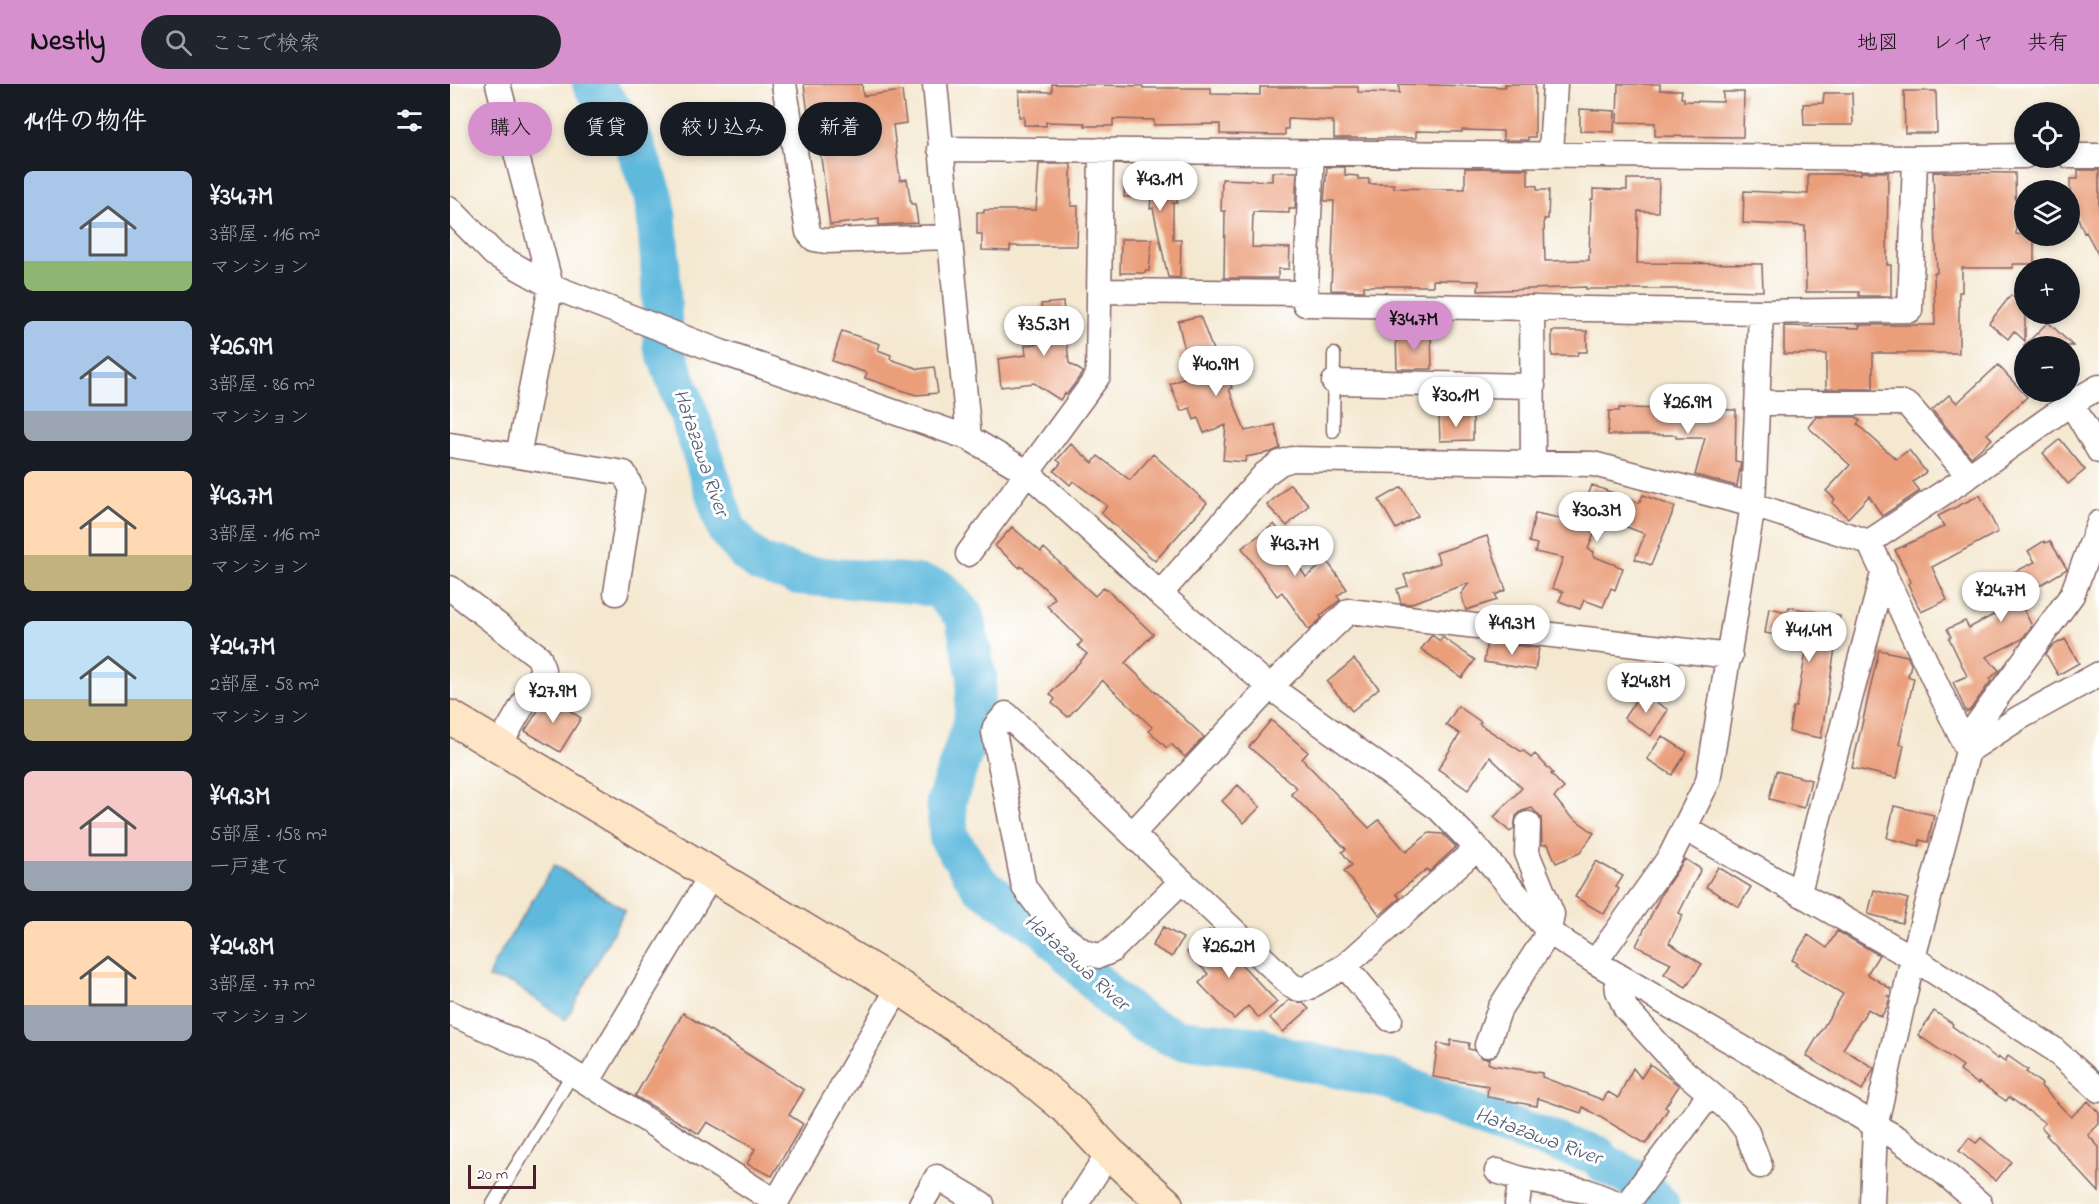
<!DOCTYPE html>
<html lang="ja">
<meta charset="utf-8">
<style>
body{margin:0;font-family:"Indie Flower","Klee One",sans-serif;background:#20242c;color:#f1f3f6;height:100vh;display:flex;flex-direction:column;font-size:22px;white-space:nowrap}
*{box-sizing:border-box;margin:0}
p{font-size:20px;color:#9ea1a6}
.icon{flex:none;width:33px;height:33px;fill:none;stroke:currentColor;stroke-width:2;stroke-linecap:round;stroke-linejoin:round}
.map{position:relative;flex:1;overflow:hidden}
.details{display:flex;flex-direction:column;background:#171b24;width:450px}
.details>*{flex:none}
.top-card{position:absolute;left:18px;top:18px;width:570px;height:54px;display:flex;gap:12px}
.buttons{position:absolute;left:1564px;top:18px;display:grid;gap:12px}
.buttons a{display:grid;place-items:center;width:66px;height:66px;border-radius:50%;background:#171b24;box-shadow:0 3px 9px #0003;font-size:30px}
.scale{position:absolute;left:18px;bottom:15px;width:68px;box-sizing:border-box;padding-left:6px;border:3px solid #4a1f2b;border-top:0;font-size:16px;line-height:21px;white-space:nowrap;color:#4a1f2b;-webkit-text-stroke:4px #fff;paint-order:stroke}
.price{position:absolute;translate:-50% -51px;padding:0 14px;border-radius:21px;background:#fff;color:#222;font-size:20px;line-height:39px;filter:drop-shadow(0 2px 3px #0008)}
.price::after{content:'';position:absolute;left:50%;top:36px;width:18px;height:14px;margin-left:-9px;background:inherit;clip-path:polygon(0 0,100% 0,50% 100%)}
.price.selected{background:#d690ce;color:#111}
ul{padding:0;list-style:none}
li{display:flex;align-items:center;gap:18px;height:150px;padding:0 24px}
li span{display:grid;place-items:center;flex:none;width:168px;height:120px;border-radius:9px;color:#555}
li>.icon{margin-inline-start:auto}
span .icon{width:72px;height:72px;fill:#fffc;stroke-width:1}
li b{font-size:26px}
h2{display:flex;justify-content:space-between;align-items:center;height:72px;padding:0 24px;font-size:26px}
.chip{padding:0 21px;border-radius:27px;background:#171b24;box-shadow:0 3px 9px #0003;font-size:21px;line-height:54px}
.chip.selected{background:#d690ce;color:#111}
header{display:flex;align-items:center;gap:36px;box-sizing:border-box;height:84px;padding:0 30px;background:#d690ce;color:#111}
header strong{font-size:28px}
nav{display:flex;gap:33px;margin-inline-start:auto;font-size:21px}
.search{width:420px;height:54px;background:#20242c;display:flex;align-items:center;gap:15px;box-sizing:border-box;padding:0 21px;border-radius:33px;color:#9ea1a6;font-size:22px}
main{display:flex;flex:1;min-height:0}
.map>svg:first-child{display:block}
.water{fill:#5fb9dd;stroke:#546c84;stroke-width:1.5}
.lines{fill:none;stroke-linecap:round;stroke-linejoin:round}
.river{stroke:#5fb9dd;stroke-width:40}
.building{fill:#ea9e7a}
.lane-casing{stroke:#866565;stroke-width:15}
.street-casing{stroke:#866565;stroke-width:27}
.secondary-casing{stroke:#866565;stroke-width:36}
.lane{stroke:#fff;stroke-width:12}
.street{stroke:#fff;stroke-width:24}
.secondary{stroke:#fde5c5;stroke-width:33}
.labels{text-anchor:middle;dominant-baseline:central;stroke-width:6;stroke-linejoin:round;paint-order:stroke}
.water-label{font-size:21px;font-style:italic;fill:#525d72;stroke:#fff}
</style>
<header>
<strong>Nestly</strong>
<div class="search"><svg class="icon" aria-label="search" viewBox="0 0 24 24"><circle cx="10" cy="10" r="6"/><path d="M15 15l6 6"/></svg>ここで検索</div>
<nav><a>地図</a><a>レイヤ</a><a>共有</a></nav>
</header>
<main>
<section class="details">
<h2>14件の物件<svg class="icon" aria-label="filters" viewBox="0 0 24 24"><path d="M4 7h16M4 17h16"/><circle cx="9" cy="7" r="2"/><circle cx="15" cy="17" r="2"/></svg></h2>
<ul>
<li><span style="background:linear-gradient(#a9c7e8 75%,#8fb573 0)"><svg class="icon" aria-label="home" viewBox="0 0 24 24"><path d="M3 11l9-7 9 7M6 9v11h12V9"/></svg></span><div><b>¥34.7M</b><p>3部屋 · 116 m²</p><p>マンション</p></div></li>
<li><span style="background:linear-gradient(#a9c7e8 75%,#9aa5b1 0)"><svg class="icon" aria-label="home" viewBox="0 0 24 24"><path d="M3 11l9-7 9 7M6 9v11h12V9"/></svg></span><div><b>¥26.9M</b><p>3部屋 · 86 m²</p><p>マンション</p></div></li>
<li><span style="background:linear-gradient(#ffd9b3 70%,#c2b280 0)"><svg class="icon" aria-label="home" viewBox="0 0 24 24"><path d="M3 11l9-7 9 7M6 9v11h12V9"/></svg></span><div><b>¥43.7M</b><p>3部屋 · 116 m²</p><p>マンション</p></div></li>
<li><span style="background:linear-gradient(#bfe0f5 65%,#c2b280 0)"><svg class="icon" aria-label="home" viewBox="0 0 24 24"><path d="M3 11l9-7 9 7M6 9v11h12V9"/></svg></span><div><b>¥24.7M</b><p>2部屋 · 58 m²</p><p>マンション</p></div></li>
<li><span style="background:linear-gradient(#f6c9c9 75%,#9aa5b1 0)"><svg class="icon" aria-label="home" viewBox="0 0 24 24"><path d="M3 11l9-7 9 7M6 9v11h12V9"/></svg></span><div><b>¥49.3M</b><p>5部屋 · 158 m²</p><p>一戸建て</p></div></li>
<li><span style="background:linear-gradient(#ffd9b3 70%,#9aa5b1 0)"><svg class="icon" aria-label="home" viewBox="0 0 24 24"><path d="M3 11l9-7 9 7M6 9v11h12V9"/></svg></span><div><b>¥24.8M</b><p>3部屋 · 77 m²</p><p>マンション</p></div></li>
</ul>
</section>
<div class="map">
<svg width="1649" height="1120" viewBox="0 0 1649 1120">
<rect width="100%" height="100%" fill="#fff"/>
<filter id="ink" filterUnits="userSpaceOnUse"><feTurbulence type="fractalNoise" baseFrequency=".0167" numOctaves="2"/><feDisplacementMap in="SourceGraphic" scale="12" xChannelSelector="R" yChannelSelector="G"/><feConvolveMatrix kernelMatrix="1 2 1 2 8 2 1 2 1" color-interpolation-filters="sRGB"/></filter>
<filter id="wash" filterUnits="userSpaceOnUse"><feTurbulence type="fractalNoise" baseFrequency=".008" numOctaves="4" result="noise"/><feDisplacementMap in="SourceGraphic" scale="24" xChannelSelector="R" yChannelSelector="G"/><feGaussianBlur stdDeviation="1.35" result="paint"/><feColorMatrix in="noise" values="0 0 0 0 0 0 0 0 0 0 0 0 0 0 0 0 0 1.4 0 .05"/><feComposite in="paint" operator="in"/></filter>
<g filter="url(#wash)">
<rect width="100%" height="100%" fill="#f4e8d0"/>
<path class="water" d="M 104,781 L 175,826 L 116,936 L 64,900 L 38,894 L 44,879 Z"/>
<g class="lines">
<path class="river" d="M 142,0 L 174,40 L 184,59 L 205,116 L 210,176 L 213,261 L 242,339 L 277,446 L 296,468 L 310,479 L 348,491 L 466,500 L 489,505 L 514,531 L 527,593 L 523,638 L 496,718 L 499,754 L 530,801 L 595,845 L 660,913 L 694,940 L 728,955 L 810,963 L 835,973 L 940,996 L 1044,1038 L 1147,1071 L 1152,1078 L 1184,1095 L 1209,1120"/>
</g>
<g id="blocks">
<path class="building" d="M 354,0 L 412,0 L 413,12 L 452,7 L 456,39 L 443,41 L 450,96 L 457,95 L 461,120 L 465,120 L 468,139 L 429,141 L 429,135 L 380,141 L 368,51 L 361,52 Z
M 602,0 L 693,2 L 693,4 L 761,4 L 761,10 L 810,11 L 810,3 L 908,3 L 908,8 L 949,9 L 949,0 L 1055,3 L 1055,0 L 1085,0 L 1085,53 L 1078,53 L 1078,56 L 1053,56 L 1053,47 L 1012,46 L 1012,48 L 966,47 L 966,54 L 884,54 L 884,39 L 882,39 L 882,37 L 838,35 L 838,45 L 835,45 L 835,51 L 770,50 L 770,40 L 704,41 L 704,36 L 663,35 L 663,42 L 635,42 L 635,39 L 596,38 L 596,42 L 574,41 L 574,33 L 569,33 L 569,7 L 602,8 Z
M 1168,0 L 1210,0 L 1210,6 L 1232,6 L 1231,14 L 1234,14 L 1234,17 L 1273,18 L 1273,8 L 1294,8 L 1293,53 L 1205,52 L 1205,39 L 1167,38 Z
M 1454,7 L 1486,7 L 1487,49 L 1455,49 Z
M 1374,9 L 1402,9 L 1403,41 L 1354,41 L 1353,20 L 1373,19 Z
M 1130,25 L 1165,27 L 1164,48 L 1130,47 Z
M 589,80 L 621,80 L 621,122 L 628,122 L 627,162 L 560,162 L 560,167 L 532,166 L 532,150 L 527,150 L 527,128 L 534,129 L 534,126 L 586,126 Z
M 877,83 L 895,83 L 895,91 L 908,92 L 908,95 L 919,95 L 919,100 L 944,100 L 944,104 L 995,105 L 1015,105 L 1015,84 L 1078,85 L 1078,101 L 1087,102 L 1087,106 L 1099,106 L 1098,135 L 1094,135 L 1095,177 L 1139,176 L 1141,115 L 1143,115 L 1143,105 L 1177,106 L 1177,95 L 1209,95 L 1208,128 L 1188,127 L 1187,179 L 1312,180 L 1313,207 L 1230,205 L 1136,205 L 1136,203 L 1028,207 L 1029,197 L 983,196 L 983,202 L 914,202 L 914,207 L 881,206 L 884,117 L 874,117 Z
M 1628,86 L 1649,86 L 1649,172 L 1636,148 L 1634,149 L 1620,114 L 1620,95 L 1628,95 Z
M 822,88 L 847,88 L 845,125 L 839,125 L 839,129 L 803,128 L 802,163 L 840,164 L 839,185 L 828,185 L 828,194 L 774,194 L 775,127 L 771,127 L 772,95 L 822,97 Z
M 1411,88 L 1438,88 L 1437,181 L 1441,181 L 1441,212 L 1409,212 L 1409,208 L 1356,208 L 1355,142 L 1293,139 L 1294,107 L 1358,110 L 1358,90 L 1411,90 Z
M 1483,88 L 1565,89 L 1566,150 L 1584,152 L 1584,180 L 1563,180 L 1563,184 L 1512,184 L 1512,208 L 1509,208 L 1509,269 L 1423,269 L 1423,305 L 1376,305 L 1376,270 L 1334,270 L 1334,242 L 1410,244 L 1409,241 L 1485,241 L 1484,189 L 1487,189 Z
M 675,91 L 727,91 L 727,119 L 723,119 L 723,156 L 731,156 L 730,194 L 718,193 L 703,124 L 700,125 L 701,113 L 674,113 Z
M 671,155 L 702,155 L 699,187 L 695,187 L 695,189 L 670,189 Z
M 1561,211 L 1575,223 L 1575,257 L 1564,247 L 1558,255 L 1539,239 Z
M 613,218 L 619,279 L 633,288 L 617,310 L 615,309 L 610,316 L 584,299 L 551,303 L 548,275 L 576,271 L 575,261 L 590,259 L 587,229 L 592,229 L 591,220 Z
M 750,232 L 769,282 L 773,280 L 782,304 L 779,305 L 795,347 L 825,341 L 830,364 L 821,368 L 796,373 L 795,378 L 773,376 L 776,341 L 754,349 L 748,334 L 744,336 L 740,324 L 731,327 L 720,300 L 737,293 L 728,270 L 735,267 L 728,237 Z
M 1598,238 L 1623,262 L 1574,262 Z
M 392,247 L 430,260 L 428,266 L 441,271 L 440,275 L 469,285 L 484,283 L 488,309 L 466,311 L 415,294 L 417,289 L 382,277 Z
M 1102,247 L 1137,247 L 1137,268 L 1128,268 L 1127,272 L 1102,272 Z
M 981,251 L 982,285 L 947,285 L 946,252 Z
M 1548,281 L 1577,313 L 1537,350 L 1542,355 L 1521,373 L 1482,326 L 1499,311 L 1507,319 Z
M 1169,324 L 1286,326 L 1285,377 L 1291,378 L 1287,402 L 1245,391 L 1255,354 L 1226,354 L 1226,351 L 1158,351 L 1159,327 L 1169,327 Z
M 1023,331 L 1023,356 L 990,357 L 989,332 Z
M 1366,333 L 1406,333 L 1410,337 L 1407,340 L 1446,375 L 1459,366 L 1476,388 L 1463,398 L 1470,407 L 1432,432 L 1419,412 L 1398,434 L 1382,419 L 1385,415 L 1376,407 L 1400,381 L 1358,343 Z
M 1610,355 L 1635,386 L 1618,400 L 1593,369 Z
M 621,360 L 643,379 L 648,372 L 680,396 L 703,370 L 757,419 L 705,477 L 651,429 L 657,422 L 623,397 L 620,401 L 604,387 L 611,379 L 607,376 Z
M 840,400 L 859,421 L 837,442 L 817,421 Z
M 1142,401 L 1189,419 L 1193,411 L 1225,423 L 1201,481 L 1185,475 L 1195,450 L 1151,433 L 1138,465 L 1144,468 L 1143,472 L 1173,484 L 1165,506 L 1161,504 L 1153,523 L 1134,516 L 1130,525 L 1109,517 L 1113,508 L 1102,504 L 1113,474 L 1085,468 L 1087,460 L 1079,458 L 1085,429 L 1128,438 Z
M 952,403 L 968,432 L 946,445 L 929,416 Z
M 1530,411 L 1548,448 L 1482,483 L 1497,516 L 1471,528 L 1458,500 L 1461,498 L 1445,466 L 1495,442 L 1488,432 Z
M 824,440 L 840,461 L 836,464 L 856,493 L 877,477 L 897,505 L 887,512 L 890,516 L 870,532 L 872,534 L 859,546 L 832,508 L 827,512 L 792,464 Z
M 562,443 L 591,468 L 594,464 L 645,512 L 654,503 L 703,550 L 675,579 L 754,653 L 735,673 L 721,660 L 717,664 L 699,647 L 702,643 L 652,596 L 618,633 L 602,619 L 605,615 L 600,610 L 637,570 L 628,562 L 632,557 L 597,522 L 605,514 L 571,482 L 570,484 L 545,462 Z
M 1037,452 L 1056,506 L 1045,511 L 1047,516 L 1016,526 L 1011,510 L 1019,499 L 959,520 L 951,519 L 947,505 L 958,502 L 954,491 L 990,479 L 986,469 Z
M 1594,457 L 1595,459 L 1600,457 L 1617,485 L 1577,509 L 1580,516 L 1571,520 L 1582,542 L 1572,555 L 1536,573 L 1549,586 L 1540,595 L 1541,597 L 1520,626 L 1516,628 L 1503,598 L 1517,592 L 1499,554 L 1501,553 L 1497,545 L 1515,537 L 1519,544 L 1553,526 L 1540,500 L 1585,478 L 1578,467 Z
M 1339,523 L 1390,532 L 1371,654 L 1339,648 L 1343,623 L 1346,623 L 1358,557 L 1315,549 L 1319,524 L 1338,528 Z
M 982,551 L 990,557 L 992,553 L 1025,576 L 1012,594 L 971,565 Z
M 1615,555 L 1629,579 L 1608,591 L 1596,570 L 1602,562 Z
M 1037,558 L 1089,564 L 1085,586 L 1034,578 Z
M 1429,566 L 1457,572 L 1461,580 L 1458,593 L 1464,594 L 1449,660 L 1454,661 L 1447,694 L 1402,684 Z
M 904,575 L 929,604 L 902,627 L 877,598 Z
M 1191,608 L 1218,626 L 1201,652 L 1174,634 Z
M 97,612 L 131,634 L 110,668 L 75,647 Z
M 1008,622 L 1031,638 L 1029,640 L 1072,668 L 1073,666 L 1081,674 L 1085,670 L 1103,689 L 1101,690 L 1114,704 L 1104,713 L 1118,730 L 1144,749 L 1130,769 L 1106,779 L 1098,760 L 1092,761 L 1091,734 L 1082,724 L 1072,727 L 1066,732 L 1064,744 L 1060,748 L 1044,733 L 1072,704 L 1040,673 L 1018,706 L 988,685 L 1010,650 L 996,641 Z
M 821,636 L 858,668 L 852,675 L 919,744 L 929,736 L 956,768 L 979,749 L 993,750 L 1006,763 L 979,788 L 977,785 L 946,810 L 950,814 L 930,831 L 894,787 L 902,781 L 892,768 L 896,765 L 841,710 L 847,704 L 799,663 Z
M 1212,652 L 1237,668 L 1222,691 L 1197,675 Z
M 1326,687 L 1361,696 L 1354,724 L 1319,715 Z
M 788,701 L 810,723 L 794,739 L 772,717 Z
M 1444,722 L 1484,731 L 1478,758 L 1470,756 L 1469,762 L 1437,754 Z
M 1235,775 L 1251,785 L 1229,829 L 1233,831 L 1219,859 L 1252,880 L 1236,903 L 1214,890 L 1221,879 L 1186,862 L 1212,809 Z
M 1146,777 L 1173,792 L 1166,803 L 1169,805 L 1154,830 L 1125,813 Z
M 1268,783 L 1301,803 L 1289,823 L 1256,803 Z
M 1424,806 L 1458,815 L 1452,839 L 1418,830 Z
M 713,843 L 733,854 L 722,873 L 702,862 Z
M 759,846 L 827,918 L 809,934 L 798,922 L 784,935 L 749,899 L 758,890 L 737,868 Z
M 1387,847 L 1429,871 L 1417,890 L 1441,905 L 1437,912 L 1440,913 L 1437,923 L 1431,933 L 1418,925 L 1393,965 L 1424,984 L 1412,1006 L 1356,972 L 1393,910 L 1345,881 L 1347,879 L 1342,876 L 1358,851 L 1377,864 Z
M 839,916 L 853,919 L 859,925 L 833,948 L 820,934 Z
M 1484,927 L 1503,940 L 1502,942 L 1548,975 L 1549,973 L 1555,977 L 1558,972 L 1578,986 L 1576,988 L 1592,1000 L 1591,1002 L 1621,1033 L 1638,1017 L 1649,1029 L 1649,1040 L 1638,1051 L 1649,1063 L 1649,1108 L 1596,1051 L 1598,1050 L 1591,1043 L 1595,1039 L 1559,1013 L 1556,1017 L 1529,998 L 1528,1000 L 1510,987 L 1513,982 L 1468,951 Z
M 233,929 L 354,1006 L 339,1031 L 353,1040 L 322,1092 L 297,1080 L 305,1065 L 257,1038 L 249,1050 L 185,1012 Z
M 1001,956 L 1019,959 L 1018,965 L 1024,966 L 1032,974 L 1039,975 L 1038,979 L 1042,981 L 1092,989 L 1092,993 L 1153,1016 L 1158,1008 L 1168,1014 L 1183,984 L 1191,994 L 1200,980 L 1229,1002 L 1215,1023 L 1218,1025 L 1196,1060 L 1133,1023 L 1131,1029 L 1088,1014 L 1087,1022 L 1037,1013 L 1038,1002 L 983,993 L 988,959 L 1000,962 Z
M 1519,1054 L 1526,1059 L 1531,1054 L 1561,1078 L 1546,1097 L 1509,1067 Z"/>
</g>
</g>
<g filter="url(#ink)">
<use href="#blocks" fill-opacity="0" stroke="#866565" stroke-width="1.5"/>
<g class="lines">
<g class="lane-casing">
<path id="lane" d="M 883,347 L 884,270
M 43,1120 L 123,989"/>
</g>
<g class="street-casing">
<path id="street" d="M 48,0 L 101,202 L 68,372
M 334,0 L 358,148 L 364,155 L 376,157 L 499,153
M 485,0 L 519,354
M 490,65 L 1465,74 L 1575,72
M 862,69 L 855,220 L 1311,228 L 1460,226 L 1465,74
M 1101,69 L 1105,0
M 1620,72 L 1649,72
M 0,125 L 44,170 L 101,202 L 271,268 L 519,354 L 577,388 L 710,510 L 820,603 L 989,725 L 1027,764 L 1099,848 L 1145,878 L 1447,1054 L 1492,1087 L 1530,1120
M 649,207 L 855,209
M 1082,224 L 1083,380
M 884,298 L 1083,302
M 1307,319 L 1453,319 L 1459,322 L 1519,392
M 1621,319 L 1649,367
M 0,361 L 174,389 L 182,406 L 166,509
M 1419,458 L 1519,392 L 1621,319 L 1649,303
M 518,470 L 648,292 L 651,66
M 0,504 L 89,573 L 93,586 L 49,662
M 710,510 L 815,390 L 830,379 L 842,375 L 1143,380 L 1303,421 L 1419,458 L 1518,667 L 1463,874 L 1425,1043 L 1422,1120
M 1514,658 L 1622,511 L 1649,439
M 1518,667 L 1569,634 L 1649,590
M 1236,745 L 1463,874 L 1602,964 L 1649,1006
M 683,749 L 820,603 L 899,527 L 1280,572
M 732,797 L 661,867 L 649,872 L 634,868 L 609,850 L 574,803 L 544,648 L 545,643 L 556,630 L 841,901 L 849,905 L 857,904 L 895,882 L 1027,764
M 1349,808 L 1434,486
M 1145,878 L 1220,773 L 1258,697 L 1303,421 L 1311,228
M 895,882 L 940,935
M 1166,890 L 1168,907 L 1176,925 L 1231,985 L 1284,1030 L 1296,1046 L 1310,1082
M 0,929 L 89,968 L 326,1118
M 1037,961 L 1050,924 L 1099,848 L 1102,830 L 1077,769 L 1078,740
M 138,997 L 262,790
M 1047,1087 L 1071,1095 L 1136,1107 L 1169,1120
M 325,1120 L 449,903
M 471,1120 L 487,1093 L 532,1120
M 626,1120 L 659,1069
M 1067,1120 L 1071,1095
M 1177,1120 L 1260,1010"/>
</g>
<g class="secondary-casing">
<path id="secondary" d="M 0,633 L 449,903 L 571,986 L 618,1025 L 659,1069 L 716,1120"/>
</g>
<use href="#lane" class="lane"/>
<use href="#street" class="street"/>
<use href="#secondary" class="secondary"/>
</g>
</g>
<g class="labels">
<g class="water-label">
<text transform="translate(250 369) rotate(71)">Hatazawa River</text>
<text transform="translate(626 879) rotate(42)">Hatazawa River</text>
<text transform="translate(1088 1053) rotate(20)">Hatazawa River</text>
</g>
</g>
</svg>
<div class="buttons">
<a><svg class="icon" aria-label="locate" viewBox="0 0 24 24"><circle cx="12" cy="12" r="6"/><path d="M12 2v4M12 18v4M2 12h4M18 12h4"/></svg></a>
<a><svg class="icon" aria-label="layers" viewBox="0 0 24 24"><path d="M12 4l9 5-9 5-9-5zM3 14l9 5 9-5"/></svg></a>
<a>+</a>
<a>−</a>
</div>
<div class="scale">20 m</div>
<b class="price" style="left:710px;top:128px">¥43.1M</b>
<b class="price selected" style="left:964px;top:268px">¥34.7M</b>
<b class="price" style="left:594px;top:273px">¥35.3M</b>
<b class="price" style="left:766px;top:313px">¥40.9M</b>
<b class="price" style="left:1006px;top:344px">¥30.1M</b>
<b class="price" style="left:1238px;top:351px">¥26.9M</b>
<b class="price" style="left:1147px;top:459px">¥30.3M</b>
<b class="price" style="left:845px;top:493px">¥43.7M</b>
<b class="price" style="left:1551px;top:539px">¥24.7M</b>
<b class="price" style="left:1062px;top:572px">¥49.3M</b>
<b class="price" style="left:1359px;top:579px">¥41.4M</b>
<b class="price" style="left:1196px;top:630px">¥24.8M</b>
<b class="price" style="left:103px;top:640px">¥27.9M</b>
<b class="price" style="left:779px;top:895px">¥26.2M</b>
<div class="top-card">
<a class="chip selected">購入</a>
<a class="chip">賃貸</a>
<a class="chip">絞り込み</a>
<a class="chip">新着</a>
</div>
</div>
</main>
